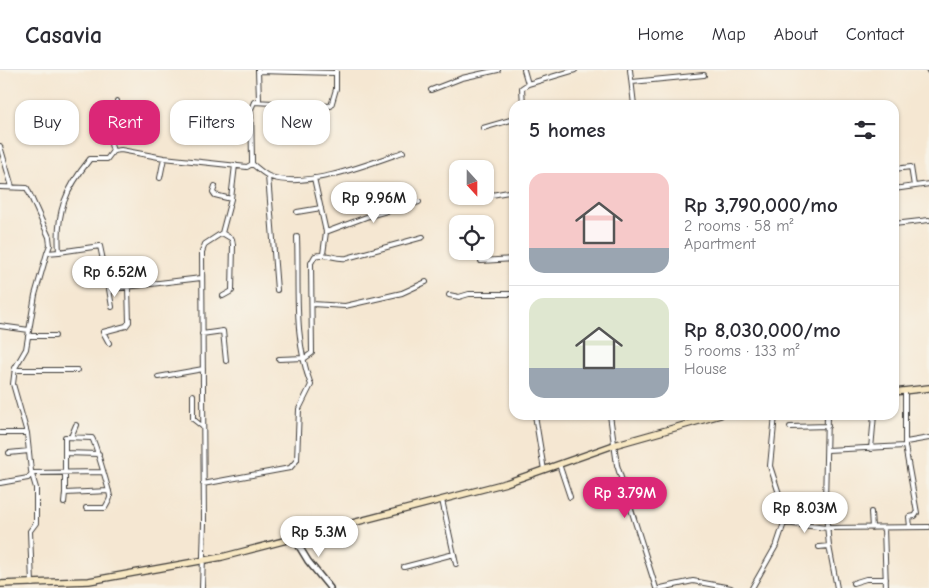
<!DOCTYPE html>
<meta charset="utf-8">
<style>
body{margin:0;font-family:"Comic Neue",sans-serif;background:#f7f7f7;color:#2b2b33;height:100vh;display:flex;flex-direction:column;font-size:19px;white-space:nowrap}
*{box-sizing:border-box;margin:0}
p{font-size:16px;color:#7c7c81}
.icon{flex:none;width:28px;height:28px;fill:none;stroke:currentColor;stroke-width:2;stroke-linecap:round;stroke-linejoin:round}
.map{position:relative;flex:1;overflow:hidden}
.side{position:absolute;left:509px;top:30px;width:390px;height:320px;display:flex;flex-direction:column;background:#fff;border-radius:15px;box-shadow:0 1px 4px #0004}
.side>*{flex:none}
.banner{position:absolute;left:15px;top:30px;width:419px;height:45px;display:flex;gap:10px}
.needle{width:32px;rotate:159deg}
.buttons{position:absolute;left:449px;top:90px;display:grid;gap:10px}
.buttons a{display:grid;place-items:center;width:45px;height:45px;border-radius:10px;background:#fff;box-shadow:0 1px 4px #0004;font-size:25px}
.price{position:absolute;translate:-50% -42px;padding:0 11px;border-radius:18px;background:#fff;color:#222;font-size:16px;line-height:32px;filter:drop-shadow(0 1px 2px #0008)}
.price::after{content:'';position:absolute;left:50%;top:30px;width:15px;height:11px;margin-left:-8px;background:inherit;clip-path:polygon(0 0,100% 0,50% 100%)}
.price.selected{background:#db2777;color:#fff}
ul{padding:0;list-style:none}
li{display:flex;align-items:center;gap:15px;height:125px;padding:0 20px}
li+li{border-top:1px solid #e1e1e2}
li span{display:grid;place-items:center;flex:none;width:140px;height:100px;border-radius:15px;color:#555}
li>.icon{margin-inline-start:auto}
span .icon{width:60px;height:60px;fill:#fffc;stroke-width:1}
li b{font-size:21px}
h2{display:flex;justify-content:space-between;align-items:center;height:60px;padding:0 20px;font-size:21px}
.tag{padding:0 18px;border-radius:15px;background:#fff;box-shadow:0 1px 4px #0004;font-size:18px;line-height:45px}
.tag.selected{background:#db2777;color:#fff}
header{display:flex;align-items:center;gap:30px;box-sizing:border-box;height:70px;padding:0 25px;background:#fff;border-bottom:1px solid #e1e1e2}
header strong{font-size:24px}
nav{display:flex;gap:28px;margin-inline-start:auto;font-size:18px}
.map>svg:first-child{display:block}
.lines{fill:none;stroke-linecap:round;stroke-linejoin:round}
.minor-casing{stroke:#3d3a37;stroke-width:6}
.tertiary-casing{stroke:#3d3a37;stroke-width:8}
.secondary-casing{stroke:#3d3a37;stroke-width:8}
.minor{stroke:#fff;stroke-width:4}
.tertiary{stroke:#fff;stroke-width:5}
.secondary{stroke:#f8e8c3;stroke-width:5.5}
</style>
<header>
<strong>Casavia</strong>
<nav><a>Home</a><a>Map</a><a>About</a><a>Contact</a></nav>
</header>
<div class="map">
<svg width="929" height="518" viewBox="0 0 929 518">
<rect width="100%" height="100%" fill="#f7f3e8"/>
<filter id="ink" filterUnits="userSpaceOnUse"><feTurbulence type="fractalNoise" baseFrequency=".02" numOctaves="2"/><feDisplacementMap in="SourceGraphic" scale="10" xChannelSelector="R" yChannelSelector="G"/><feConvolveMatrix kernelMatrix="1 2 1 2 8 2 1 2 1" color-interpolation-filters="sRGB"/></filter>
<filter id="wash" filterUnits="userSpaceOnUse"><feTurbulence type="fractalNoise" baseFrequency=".0096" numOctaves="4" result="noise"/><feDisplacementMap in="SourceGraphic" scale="20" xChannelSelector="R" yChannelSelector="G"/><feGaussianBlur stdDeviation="1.12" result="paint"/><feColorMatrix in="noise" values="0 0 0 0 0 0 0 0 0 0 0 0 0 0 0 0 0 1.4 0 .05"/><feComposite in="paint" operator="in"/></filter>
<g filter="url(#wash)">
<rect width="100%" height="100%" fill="#f5e7d2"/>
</g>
<g filter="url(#ink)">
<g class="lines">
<g class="minor-casing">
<path id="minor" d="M 258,0 L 259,30
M 524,0 L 528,14 L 575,0
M 630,0 L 634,35
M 929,0 L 929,1
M 258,1 L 336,3
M 632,12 L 704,5
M 431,20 L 462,8 L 498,0
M 523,35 L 522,18 L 528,14
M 483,58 L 514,49
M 0,76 L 12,117
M 113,81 C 106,66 118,47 117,31
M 252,94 C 258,98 264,105 271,107 C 306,119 369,94 403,82
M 894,99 L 911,97 L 914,116
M 268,106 L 277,220
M 160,108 L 164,88
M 314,108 L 326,162 L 323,184
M 215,116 L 213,122 L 215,125 L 231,129
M 0,117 L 27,118 L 49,167 L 50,175 L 47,183 L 59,182 C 56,142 65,120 90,89 L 107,89 L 113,81 L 121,80 L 164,88 L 247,97 L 252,94 L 252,89 L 251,39 L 254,32 L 331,36 L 336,19 L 336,0
M 894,119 L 929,114
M 486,126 L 514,121
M 297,142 L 321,138
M 894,154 L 929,150
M 326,162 L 369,146 L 419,132
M 222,163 L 232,169 L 233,175 L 232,221 L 223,226
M 59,182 L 100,176 L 109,219 L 201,208
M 481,191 L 514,189
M 109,219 L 112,237
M 449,225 L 459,227 L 469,224 L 514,224
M 312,234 L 345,236 L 402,223 L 426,212
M 0,256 L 29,260
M 202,264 L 223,261 L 226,291
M 28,266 L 55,266
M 109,273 L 103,262 L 126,256 L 129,252 L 128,218
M 279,289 L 305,288 L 312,283 L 311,193 L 315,186 C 325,182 336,190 347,188 L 423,167
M 14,300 L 77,300
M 158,307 L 203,299
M 193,325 L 193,349 L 203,357
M 535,345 L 544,400
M 610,345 L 617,395 L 656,518
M 827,345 L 825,433 L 829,476 L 837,518
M 790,357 L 828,356
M 0,363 L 27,363
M 71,367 L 76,355
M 906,372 L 929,368
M 905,376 L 917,443 L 915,446 L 909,447 L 910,457
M 871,379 L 874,345
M 827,380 L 905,376 L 905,321
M 9,383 L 29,381
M 65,383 L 65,423 L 109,421
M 559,394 L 570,427
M 0,413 L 28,408 L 32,403 L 102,402
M 203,414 L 290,398 L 297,390 L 299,339 L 311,315 C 293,268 299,216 297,167
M 442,430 L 456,494
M 64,433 L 65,423
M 86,438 L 105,438 C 107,434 110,430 110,427 C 110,423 95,372 92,368 L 65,367 L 65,383 L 99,384
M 871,442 L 872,458
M 784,453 L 827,458 L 929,457
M 884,458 L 886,518
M 819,477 L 829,476
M 404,497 L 454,484
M 853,513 L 866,509 L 886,509
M 32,514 L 30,461 L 36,453 L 36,418 L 31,401 L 27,363 L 13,314 L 15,298 L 26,279 L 35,225 L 47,183
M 202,518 L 204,453 L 202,182 L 205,174 L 222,163 L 231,129 L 235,95
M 661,518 L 693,511 L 731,518
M 752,518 L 777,474 L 784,453 L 783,436 L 770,396 L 775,345"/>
</g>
<g class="tertiary-casing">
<path id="tertiary" d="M 294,468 L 308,491 L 330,518"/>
</g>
<g class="secondary-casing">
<path id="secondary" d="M 894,322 L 929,318
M 0,514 L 89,511 L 222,487 L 506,413 L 614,375 L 720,345"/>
</g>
<use href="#minor" class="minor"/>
<use href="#tertiary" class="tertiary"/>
<use href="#secondary" class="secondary"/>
</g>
</g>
</svg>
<div class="buttons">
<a><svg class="needle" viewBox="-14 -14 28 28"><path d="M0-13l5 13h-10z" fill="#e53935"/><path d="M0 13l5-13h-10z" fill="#7c7c81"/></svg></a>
<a><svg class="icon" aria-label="locate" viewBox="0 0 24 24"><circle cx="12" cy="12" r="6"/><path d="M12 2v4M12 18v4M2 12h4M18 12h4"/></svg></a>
</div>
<b class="price" style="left:374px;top:154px">Rp 9.96M</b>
<b class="price" style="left:115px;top:228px">Rp 6.52M</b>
<b class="price selected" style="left:625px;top:449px">Rp 3.79M</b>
<b class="price" style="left:805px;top:464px">Rp 8.03M</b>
<b class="price" style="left:319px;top:488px">Rp 5.3M</b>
<div class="banner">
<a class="tag">Buy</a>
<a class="tag selected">Rent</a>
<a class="tag">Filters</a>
<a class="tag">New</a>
</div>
<section class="side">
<h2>5 homes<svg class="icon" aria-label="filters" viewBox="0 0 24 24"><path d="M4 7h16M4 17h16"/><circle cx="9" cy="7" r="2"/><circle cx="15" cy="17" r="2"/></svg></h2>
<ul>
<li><span style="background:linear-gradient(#f6c9c9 75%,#9aa5b1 0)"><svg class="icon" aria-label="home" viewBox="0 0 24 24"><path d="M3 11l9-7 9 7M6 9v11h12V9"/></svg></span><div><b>Rp 3,790,000/mo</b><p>2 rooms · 58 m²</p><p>Apartment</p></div></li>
<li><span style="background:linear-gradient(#dfe7d0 70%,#9aa5b1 0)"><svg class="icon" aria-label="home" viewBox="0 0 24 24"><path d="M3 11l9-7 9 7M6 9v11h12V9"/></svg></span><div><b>Rp 8,030,000/mo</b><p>5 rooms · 133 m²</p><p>House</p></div></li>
</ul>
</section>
</div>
